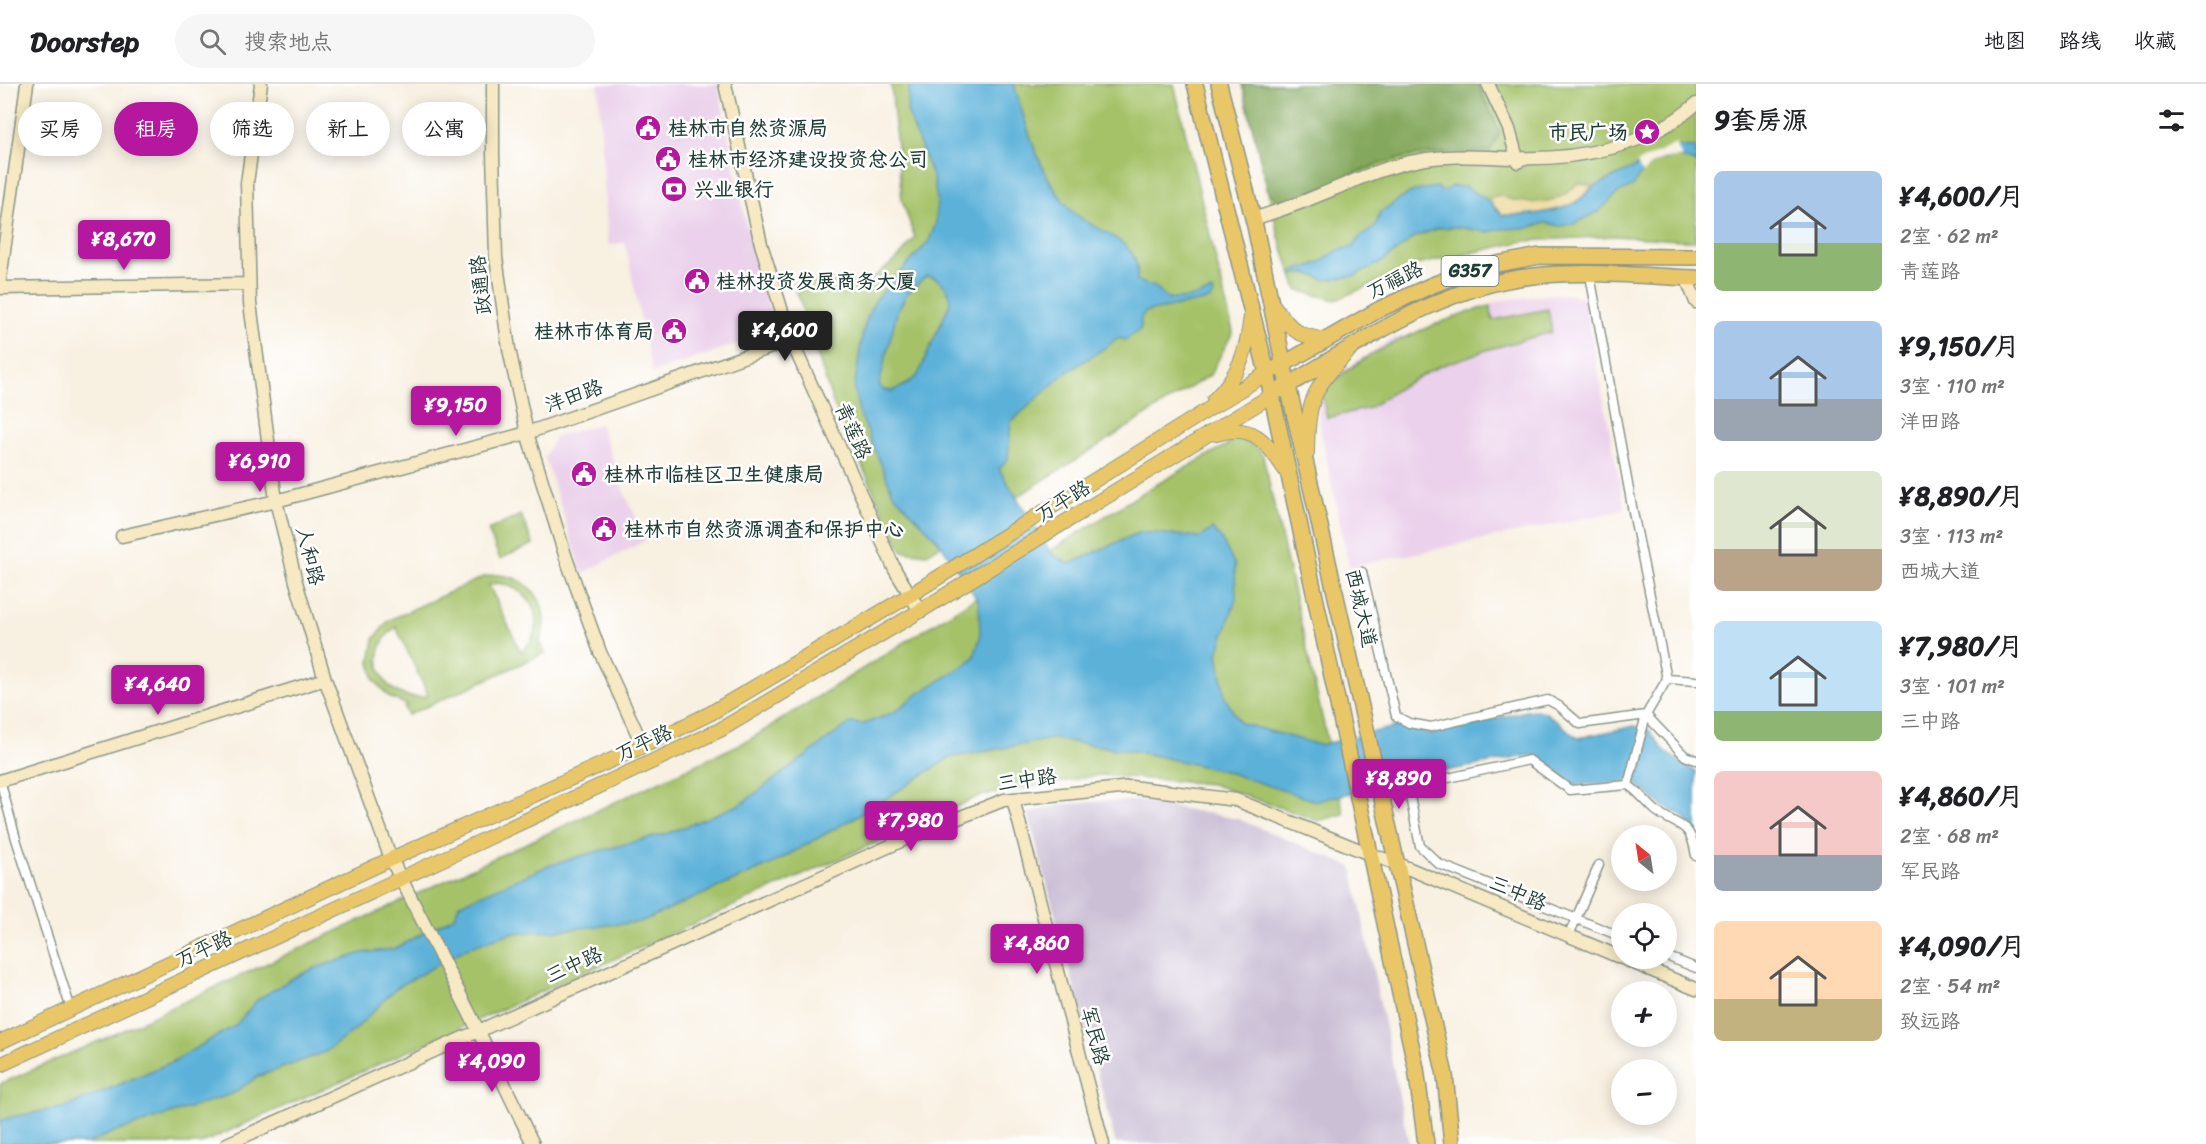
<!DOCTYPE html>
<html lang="zh">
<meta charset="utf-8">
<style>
body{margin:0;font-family:Sriracha,"LXGW WenKai TC",sans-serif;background:#f6f6f6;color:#202124;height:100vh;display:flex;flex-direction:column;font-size:22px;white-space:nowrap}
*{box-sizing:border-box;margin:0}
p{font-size:20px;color:#757577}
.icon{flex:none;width:33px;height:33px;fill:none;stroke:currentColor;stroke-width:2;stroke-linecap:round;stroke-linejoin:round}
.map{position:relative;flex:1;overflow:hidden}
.details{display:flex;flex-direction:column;background:#fff;width:510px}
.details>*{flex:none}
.banner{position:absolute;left:18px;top:18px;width:570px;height:54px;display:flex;gap:12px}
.needle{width:39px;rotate:330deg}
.buttons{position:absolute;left:1611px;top:741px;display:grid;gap:12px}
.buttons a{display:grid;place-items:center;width:66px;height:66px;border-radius:50%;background:#fff;box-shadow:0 3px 15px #0003;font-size:30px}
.price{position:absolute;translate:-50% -51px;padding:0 14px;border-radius:6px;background:#b5179e;color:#fff;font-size:20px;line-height:39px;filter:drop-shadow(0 2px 3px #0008)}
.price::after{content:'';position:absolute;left:50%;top:36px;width:18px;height:14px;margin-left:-9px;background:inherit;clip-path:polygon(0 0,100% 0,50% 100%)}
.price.on{background:#222;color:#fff}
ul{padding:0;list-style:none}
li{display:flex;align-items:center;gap:18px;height:150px;padding:0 18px}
li span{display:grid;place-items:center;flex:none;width:168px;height:120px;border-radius:9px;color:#555}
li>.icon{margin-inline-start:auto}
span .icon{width:72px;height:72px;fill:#fffc;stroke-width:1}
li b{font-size:26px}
h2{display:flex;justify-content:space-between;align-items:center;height:72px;padding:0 18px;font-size:26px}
.tag{padding:0 21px;border-radius:27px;background:#fff;box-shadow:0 3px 15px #0003;font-size:21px;line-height:54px}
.tag.on{background:#b5179e;color:#fff}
header{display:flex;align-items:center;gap:36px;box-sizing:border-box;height:84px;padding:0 30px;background:#fff;border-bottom:2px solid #e0e0e0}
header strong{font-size:28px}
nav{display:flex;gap:33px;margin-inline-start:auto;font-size:21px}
.search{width:420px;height:54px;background:#f6f6f6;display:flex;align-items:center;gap:15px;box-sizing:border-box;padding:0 21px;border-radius:33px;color:#757577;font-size:22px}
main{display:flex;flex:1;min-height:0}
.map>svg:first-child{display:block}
.built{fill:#ebd1eb}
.industrial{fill:#cbbfd5}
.green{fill:#a6c269;stroke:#62804e;stroke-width:1.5;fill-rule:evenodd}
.forest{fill:#84a85d;stroke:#527248;stroke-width:1.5}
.sand{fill:#eeda9e;stroke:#868c69;stroke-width:1.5}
.water{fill:#5cb1d9;stroke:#3e7786;stroke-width:1.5;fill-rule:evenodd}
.pier{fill:#f8f0e1}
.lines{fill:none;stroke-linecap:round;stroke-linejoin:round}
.street-casing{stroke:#8c968a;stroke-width:11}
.secondary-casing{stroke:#8c968a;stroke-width:15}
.primary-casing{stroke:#8c968a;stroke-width:16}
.highway-casing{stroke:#8c968a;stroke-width:18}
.street{stroke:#fff;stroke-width:8}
.secondary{stroke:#f6e9c3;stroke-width:12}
.primary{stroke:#e9c769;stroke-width:14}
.highway{stroke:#e9c769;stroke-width:15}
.labels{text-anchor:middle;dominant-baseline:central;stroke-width:5;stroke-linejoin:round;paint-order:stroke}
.shield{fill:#fff;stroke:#627771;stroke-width:1.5}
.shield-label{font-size:18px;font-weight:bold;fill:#1f3d34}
.poi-label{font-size:20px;font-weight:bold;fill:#1f3d34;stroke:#fff;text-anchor:start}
.street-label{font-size:20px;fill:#1f3d34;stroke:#fff}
</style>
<header>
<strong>Doorstep</strong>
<div class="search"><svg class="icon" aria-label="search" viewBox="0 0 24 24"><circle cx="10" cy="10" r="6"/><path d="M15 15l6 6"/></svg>搜索地点</div>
<nav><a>地图</a><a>路线</a><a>收藏</a></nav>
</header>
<main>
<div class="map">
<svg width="1696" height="1060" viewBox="0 0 1696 1060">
<rect width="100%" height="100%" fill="#fff"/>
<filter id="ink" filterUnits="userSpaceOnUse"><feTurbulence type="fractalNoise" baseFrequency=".0167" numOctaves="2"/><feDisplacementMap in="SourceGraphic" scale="12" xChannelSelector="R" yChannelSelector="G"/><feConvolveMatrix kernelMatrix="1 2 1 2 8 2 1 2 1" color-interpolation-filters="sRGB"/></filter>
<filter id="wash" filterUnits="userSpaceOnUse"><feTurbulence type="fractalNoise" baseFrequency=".008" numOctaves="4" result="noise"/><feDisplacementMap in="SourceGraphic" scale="24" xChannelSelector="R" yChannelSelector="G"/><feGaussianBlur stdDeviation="1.35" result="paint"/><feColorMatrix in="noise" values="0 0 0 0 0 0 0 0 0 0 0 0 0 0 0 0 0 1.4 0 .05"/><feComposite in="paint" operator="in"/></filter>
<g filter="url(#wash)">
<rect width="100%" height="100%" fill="#f8f0e1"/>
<path class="built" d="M 598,0 L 718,0 L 745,135 L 772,234 L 771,245 L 763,251 L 652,289 L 625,159 L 608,161 Z
M 1554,210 L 1573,211 L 1584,215 L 1625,426 L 1349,483 L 1320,343 L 1318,328 L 1321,312 L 1327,303 L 1337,291 L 1351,281 L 1393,254 L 1411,250 L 1455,232 L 1504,216 Z
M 600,340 L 624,408 L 646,456 L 582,490 L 545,373 L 555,353 Z"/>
<path class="industrial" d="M 1105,717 L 1141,717 L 1238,735 L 1352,783 L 1409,1060 L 1116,1060 L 1028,729 L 1063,720 Z"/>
<path class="green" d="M 891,0 L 1174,0 L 1233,248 L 1210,291 L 927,470 L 902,467 L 834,322 L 794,199 L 869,197 L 898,174 L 915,154 L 902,116 Z
M 1242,0 L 1696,0 L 1696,157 L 1615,152 L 1525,157 L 1416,181 L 1336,216 L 1297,206 L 1279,153 Z
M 1490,222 L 1493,236 L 1548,225 L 1552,248 L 1490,265 L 1440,282 L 1402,302 L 1369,324 L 1327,334 L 1322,312 C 1348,271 1444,235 1490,222 Z
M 1241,357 C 1252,359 1257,363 1263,372 L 1344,730 L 1318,737 L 1212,700 L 1100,691 L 980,712 L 200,1060 L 0,1060 L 0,1000 L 117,949 L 749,656 L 1147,406 L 1232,358 Z
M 521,431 L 533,460 L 500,475 L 488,446 Z
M 494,491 C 534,491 554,525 539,561 L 541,561 L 545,569 L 408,631 L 404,624 L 407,621 L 389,613 L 374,596 L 370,578 L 374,555 L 389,536 L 483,493 ZM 498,499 C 534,505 550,542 521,568 L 489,501 ZM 396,543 L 428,611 L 428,612 C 384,622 360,570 396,543 Z"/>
<path class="forest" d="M 1242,0 L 1478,0 L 1500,49 L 1490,67 C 1457,69 1421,67 1389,77 C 1352,87 1319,109 1281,118 L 1268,108 Z"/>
<path class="sand" d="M 1578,99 L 1592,102 C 1587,108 1582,115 1574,119 C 1556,129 1523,132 1502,131 L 1488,116 L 1498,111 C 1525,122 1557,123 1578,99 Z"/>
<path class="water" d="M 909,0 L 1014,0 C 1026,40 1036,80 1061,114 C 1065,118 1068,124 1073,128 C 1096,149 1143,154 1137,196 C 1143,200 1150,200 1155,203 C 1159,205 1161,211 1165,213 C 1180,219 1199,211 1213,207 L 1214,211 L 1209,216 L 1146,228 L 1141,233 L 1141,245 L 1125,256 L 1117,254 L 1108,262 L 1064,290 L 1011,338 L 1008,375 L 999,385 L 1051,469 L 1069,480 L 1140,448 L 1201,453 L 1212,445 L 1220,453 L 1235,481 L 1236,515 L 1218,569 L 1225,614 L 1240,639 L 1320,661 L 1403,641 L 1432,650 L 1526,627 L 1535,626 L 1545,628 L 1578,654 L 1635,642 L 1649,646 L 1665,668 L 1696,688 L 1696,748 L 1683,732 L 1663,722 L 1634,698 L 1574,701 L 1532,671 L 1440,688 L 1316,717 L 1224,687 L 1139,668 L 1052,655 L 949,674 L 875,722 L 772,780 L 640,838 L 551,847 L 511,849 L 467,864 L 396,904 L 355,946 L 325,968 L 257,993 L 234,1009 L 112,1049 L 87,1060 L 0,1060 L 0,1037 L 11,1033 L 66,1023 L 172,978 L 236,941 L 257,916 L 291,895 L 312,885 L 362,869 L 394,865 L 455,832 L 459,820 L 548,782 L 591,769 L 669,749 L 741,720 L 850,639 L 864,640 L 894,628 L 919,609 L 962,583 L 974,573 L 980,554 L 979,518 L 940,459 L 893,409 L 859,328 L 854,305 L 863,247 L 870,226 L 877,214 L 929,157 L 936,139 L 937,115 L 933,95 L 907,27 ZM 926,192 C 940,193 951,205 950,219 L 918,291 L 907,300 L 893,307 L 884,306 L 879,301 L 897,228 L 907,210 Z
M 1677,63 L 1696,64 L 1696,79 C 1672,67 1643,77 1634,102 L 1617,110 L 1598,128 L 1574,140 L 1560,142 L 1546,139 L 1527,144 L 1501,145 L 1488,148 L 1456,143 L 1439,144 L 1415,153 L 1382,178 L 1355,192 L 1325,196 L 1307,189 L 1293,191 L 1292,188 L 1319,179 L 1338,166 L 1353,163 L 1360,153 L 1375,143 L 1380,129 L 1386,124 L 1411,108 L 1436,103 L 1441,107 L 1447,106 L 1451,102 L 1465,103 L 1488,116 L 1502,131 C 1523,132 1558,129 1576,118 C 1587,111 1590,103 1602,99 Z"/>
<path class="pier" d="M 1676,60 L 1682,74 L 1663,75 L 1651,81 L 1642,90 L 1637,79 Z"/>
</g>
<g filter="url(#ink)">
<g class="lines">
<g class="street-casing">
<path id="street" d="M 1590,191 L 1633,428 L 1667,595 L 1696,597
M 1362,488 L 1396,632 L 1409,639 L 1431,643 L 1548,616 L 1559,622 L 1580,640 L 1646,631 L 1667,595
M 1646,631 L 1685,672 L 1696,676
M 0,696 L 16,755 L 71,925
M 1628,701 L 1646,631
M 1569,851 L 1599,781
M 1622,853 L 1439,780 L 1420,762 L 1408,703 L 1529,676 L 1570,706 L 1628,701 C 1639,708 1646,718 1655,726 C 1679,745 1690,735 1696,772
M 1666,872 L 1696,884"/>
</g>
<g class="secondary-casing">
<path id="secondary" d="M 261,0 L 247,99 L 250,219 L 276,417 L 296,498 L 325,595 L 391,775 L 478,946 L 533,1060
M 493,0 L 493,70 L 496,173 L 509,265 L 527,349 L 566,474 L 600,568 L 643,662
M 725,0 L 761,160 L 791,256 L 895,486 L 920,527
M 1488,0 L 1509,45 L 1518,78
M 1253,135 C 1275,128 1296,121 1317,112 C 1350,99 1382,83 1416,77 C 1449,70 1483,73 1516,74 C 1578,76 1648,63 1696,20
M 1686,193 L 1696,218
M 0,196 L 27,0
M 0,204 L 249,200
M 122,452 L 276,417 L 527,349 L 791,256
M 0,697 L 325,595
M 1013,715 L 1103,1060
M 1622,874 L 1696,905
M 227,1060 L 910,753 L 1004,716 L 1131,703 L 1236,716 L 1372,771 L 1398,780 L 1622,874"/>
</g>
<g class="primary-casing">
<path id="primary" d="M 1270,217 C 1290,243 1293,252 1327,256
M 1214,316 C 1240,290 1247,267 1251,232
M 1216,350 C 1256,338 1268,361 1288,390
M 1307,369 C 1307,320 1312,304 1347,269
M 0,958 L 391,775 L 643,662 L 711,629 L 910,511 L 1267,289
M 0,981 L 720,646 L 920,527 L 1272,311"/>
</g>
<g class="highway-casing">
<path id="highway" d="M 1195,0 L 1267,289 L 1416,984 L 1426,1060
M 1219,0 L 1255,142 L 1288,302 L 1445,991 L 1452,1060
M 1275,285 L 1380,225 L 1430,202 L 1480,183 L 1540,172 L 1696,173
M 1280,306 C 1362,258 1447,197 1545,191 C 1595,187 1646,192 1696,194"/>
</g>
<use href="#street" class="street"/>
<use href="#secondary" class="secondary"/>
<use href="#primary" class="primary"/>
<use href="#highway" class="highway"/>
</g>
</g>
<defs>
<g id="civic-disc" transform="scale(1.35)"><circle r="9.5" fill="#b5179e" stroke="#fff"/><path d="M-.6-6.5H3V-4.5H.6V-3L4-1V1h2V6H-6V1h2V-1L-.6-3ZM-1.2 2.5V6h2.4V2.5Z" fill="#fff"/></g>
<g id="sight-disc" transform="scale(1.35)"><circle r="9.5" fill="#b5179e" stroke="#fff"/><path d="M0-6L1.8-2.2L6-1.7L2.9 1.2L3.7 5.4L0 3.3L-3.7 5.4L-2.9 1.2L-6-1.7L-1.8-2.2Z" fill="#fff"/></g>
<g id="bank-disc" transform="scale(1.35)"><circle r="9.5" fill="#b5179e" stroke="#fff"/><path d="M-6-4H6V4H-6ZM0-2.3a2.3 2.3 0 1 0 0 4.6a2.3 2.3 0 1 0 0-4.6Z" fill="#fff"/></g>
</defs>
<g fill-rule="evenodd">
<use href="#civic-disc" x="648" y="44"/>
<use href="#sight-disc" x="1647" y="48"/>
<use href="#civic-disc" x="668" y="75"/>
<use href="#bank-disc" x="674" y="105"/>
<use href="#civic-disc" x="697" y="197"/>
<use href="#civic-disc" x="674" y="247"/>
<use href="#civic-disc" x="584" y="390"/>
<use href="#civic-disc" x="604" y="445"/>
</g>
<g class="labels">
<rect class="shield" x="1441.5" y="172" width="57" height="30" rx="4.5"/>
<g class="shield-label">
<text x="1470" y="187">G357</text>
</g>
<g class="poi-label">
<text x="668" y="44">桂林市自然资源局</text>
<text x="1628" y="48" text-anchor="end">市民广场</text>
<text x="688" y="75">桂林市经济建设投资总公司</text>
<text x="694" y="105">兴业银行</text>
<text x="716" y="197">桂林投资发展商务大厦</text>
<text x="654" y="247" text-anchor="end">桂林市体育局</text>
<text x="604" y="390">桂林市临桂区卫生健康局</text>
<text x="624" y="445">桂林市自然资源调查和保护中心</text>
</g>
<g class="street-label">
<text transform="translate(1395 196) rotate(-26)">万福路</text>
<text transform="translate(481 201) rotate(-97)">政通路</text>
<text transform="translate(574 312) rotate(-20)">洋田路</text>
<text transform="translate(853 347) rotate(66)">青莲路</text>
<text transform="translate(1063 417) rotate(-32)">万平路</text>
<text transform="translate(310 472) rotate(76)">人和路</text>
<text transform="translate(1361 524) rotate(77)">西城大道</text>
<text transform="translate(644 659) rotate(-25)">万平路</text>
<text transform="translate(1027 696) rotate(-8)">三中路</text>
<text transform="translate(1518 809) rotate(23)">三中路</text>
<text transform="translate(204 865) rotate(-25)">万平路</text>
<text transform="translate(574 881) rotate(-24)">三中路</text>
<text transform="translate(1095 952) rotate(75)">军民路</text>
</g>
</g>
</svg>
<div class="buttons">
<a><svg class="needle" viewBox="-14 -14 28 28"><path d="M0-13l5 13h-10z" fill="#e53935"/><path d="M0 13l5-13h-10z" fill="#757577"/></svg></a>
<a><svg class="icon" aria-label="locate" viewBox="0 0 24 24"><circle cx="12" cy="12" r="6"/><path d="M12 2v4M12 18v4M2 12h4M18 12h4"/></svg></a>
<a>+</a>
<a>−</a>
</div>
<b class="price" style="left:124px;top:187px">¥8,670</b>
<b class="price on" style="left:785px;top:278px">¥4,600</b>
<b class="price" style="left:456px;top:353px">¥9,150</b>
<b class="price" style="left:260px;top:409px">¥6,910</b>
<b class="price" style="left:158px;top:632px">¥4,640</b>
<b class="price" style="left:1399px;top:726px">¥8,890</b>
<b class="price" style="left:911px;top:768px">¥7,980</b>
<b class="price" style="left:1037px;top:891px">¥4,860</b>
<b class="price" style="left:492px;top:1009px">¥4,090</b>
<div class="banner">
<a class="tag">买房</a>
<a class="tag on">租房</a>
<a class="tag">筛选</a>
<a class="tag">新上</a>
<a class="tag">公寓</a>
</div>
</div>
<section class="details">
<h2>9套房源<svg class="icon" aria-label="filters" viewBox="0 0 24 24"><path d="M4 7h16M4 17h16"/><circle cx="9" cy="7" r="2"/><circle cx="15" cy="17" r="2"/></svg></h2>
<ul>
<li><span style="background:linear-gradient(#a9c7e8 60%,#8fb573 0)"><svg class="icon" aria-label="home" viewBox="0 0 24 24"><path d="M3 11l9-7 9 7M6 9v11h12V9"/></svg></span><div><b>¥4,600/月</b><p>2室 · 62 m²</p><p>青莲路</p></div></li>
<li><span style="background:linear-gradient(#a9c7e8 65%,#9aa5b1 0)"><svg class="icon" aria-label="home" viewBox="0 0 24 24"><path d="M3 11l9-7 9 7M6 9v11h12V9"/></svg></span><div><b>¥9,150/月</b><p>3室 · 110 m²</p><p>洋田路</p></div></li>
<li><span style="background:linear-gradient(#dfe7d0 65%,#b9a48a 0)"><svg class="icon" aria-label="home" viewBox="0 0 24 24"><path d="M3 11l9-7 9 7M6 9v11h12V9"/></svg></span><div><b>¥8,890/月</b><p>3室 · 113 m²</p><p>西城大道</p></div></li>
<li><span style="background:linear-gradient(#bfe0f5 75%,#8fb573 0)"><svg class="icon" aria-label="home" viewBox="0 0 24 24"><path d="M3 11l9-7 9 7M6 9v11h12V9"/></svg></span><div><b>¥7,980/月</b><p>3室 · 101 m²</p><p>三中路</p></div></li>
<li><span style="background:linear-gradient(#f6c9c9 70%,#9aa5b1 0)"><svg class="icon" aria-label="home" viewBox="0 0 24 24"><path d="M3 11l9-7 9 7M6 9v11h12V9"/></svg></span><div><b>¥4,860/月</b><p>2室 · 68 m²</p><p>军民路</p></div></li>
<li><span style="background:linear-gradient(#ffd9b3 65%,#c2b280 0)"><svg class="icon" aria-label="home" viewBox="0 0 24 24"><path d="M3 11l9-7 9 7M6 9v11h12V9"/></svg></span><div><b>¥4,090/月</b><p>2室 · 54 m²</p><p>致远路</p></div></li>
</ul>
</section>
</main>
